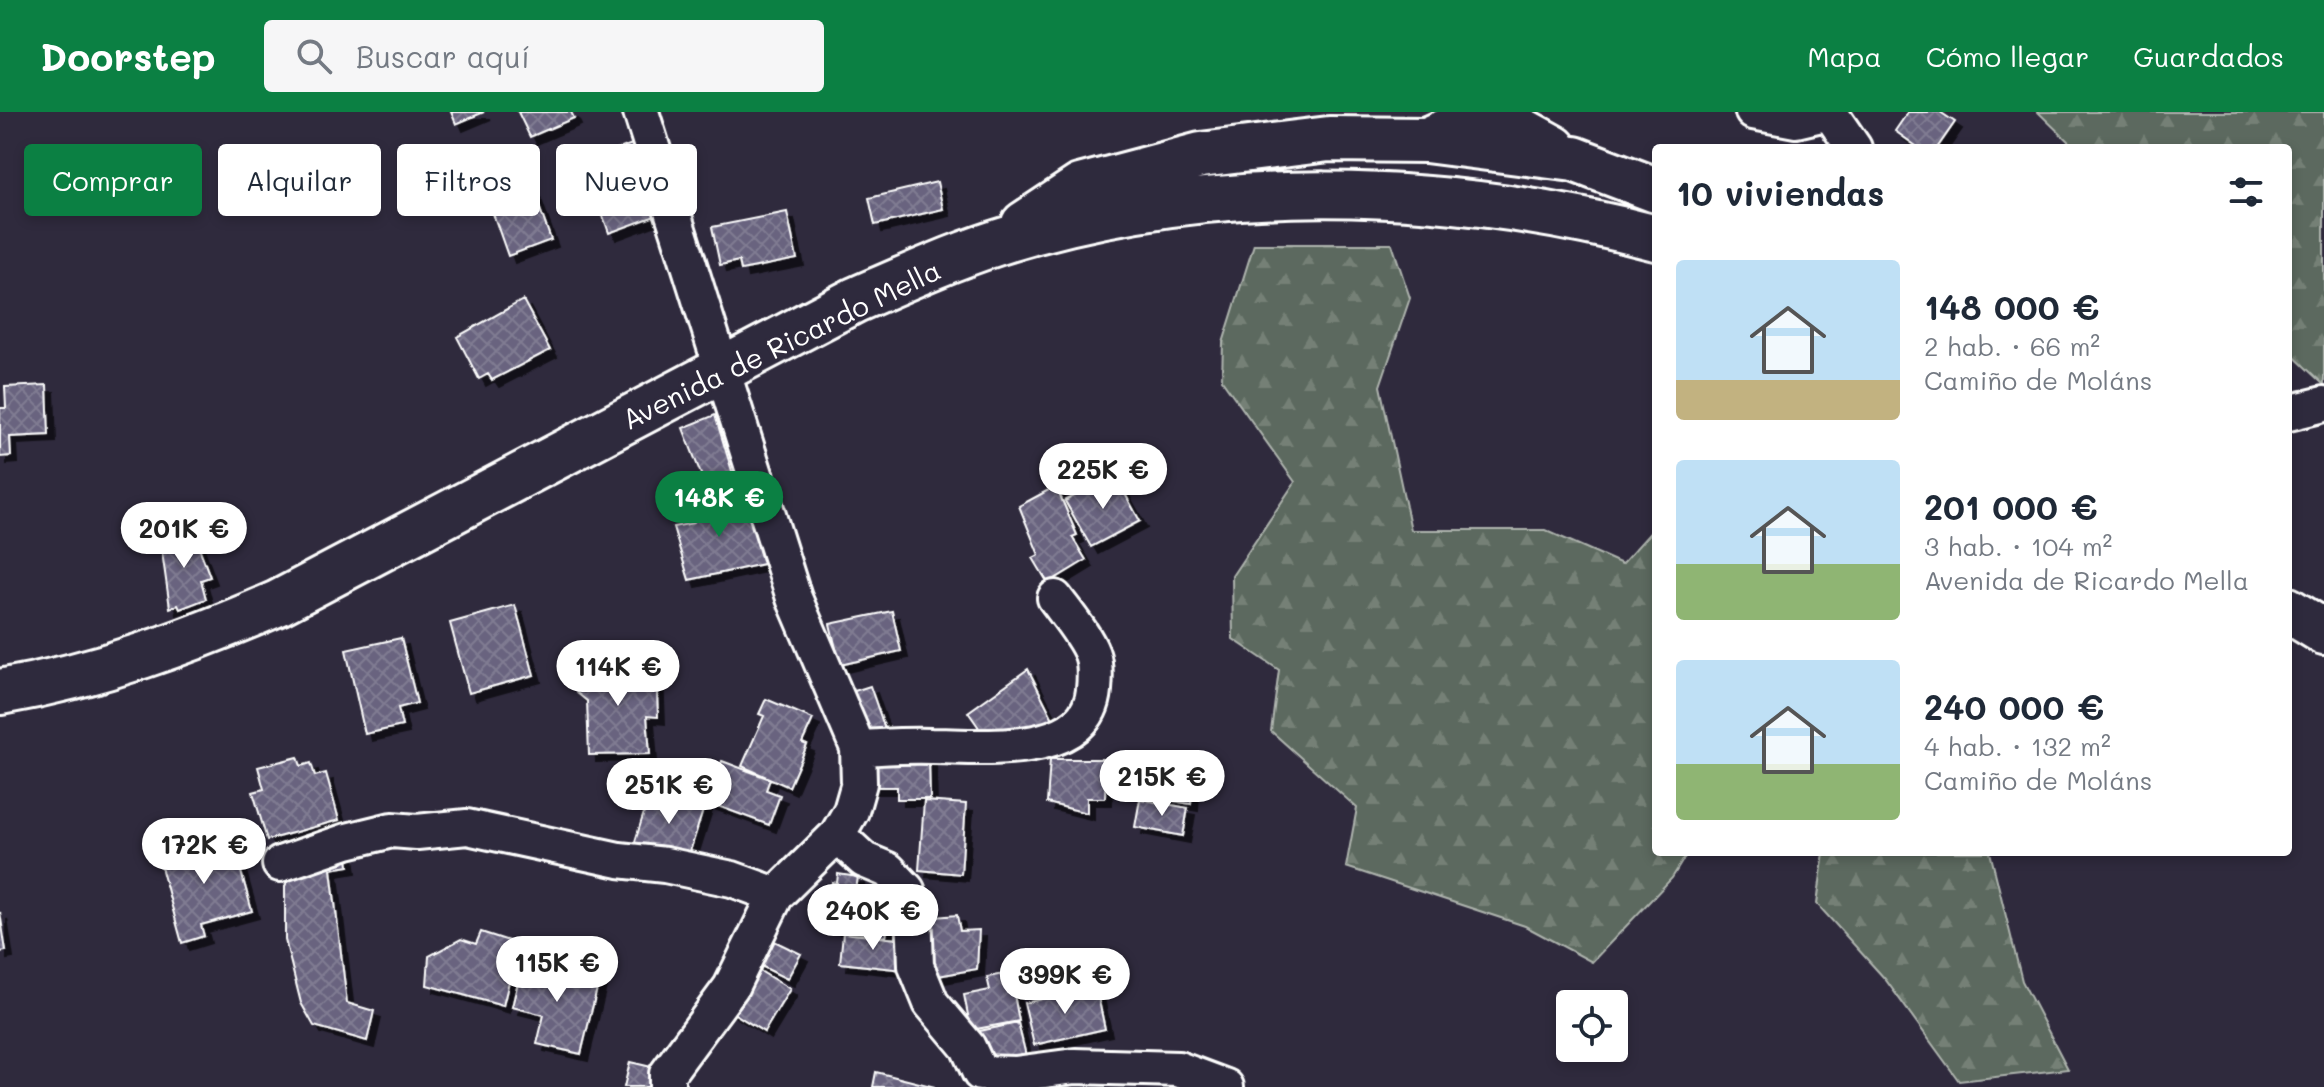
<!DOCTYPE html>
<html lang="es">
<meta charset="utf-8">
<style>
body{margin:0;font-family:Mali,sans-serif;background:#f6f6f7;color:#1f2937;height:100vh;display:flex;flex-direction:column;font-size:30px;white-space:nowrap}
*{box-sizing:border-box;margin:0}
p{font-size:26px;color:#747a83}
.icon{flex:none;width:44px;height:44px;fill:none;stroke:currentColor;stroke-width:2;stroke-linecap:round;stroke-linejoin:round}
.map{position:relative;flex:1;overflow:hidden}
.sheet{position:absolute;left:1652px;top:32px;width:640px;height:712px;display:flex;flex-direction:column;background:#fff;border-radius:8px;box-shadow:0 4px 12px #0003}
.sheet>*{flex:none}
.hud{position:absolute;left:24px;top:32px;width:760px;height:72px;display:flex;gap:16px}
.fabs{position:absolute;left:1556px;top:878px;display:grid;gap:16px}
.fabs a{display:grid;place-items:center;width:72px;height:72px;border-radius:8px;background:#fff;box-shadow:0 4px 12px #0003;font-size:40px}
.price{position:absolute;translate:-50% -68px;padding:0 18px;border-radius:28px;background:#fff;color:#222;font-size:26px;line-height:52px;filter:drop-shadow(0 2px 4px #0008)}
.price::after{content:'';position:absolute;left:50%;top:48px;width:24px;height:18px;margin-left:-12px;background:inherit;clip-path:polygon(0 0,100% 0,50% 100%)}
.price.on{background:#0b8043;color:#fff}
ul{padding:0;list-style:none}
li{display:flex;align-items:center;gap:24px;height:200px;padding:0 24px}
li span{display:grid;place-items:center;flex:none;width:224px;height:160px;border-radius:8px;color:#555}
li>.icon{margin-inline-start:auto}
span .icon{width:96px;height:96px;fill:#fffc;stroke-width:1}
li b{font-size:34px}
h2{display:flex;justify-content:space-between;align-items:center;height:96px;padding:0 24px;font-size:34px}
.chip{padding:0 28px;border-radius:8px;background:#fff;box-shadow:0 4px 12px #0003;font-size:28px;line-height:72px}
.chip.on{background:#0b8043;color:#fff}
header{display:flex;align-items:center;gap:48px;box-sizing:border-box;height:112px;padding:0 40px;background:#0b8043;color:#fff}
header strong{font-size:38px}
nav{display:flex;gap:44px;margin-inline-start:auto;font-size:28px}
.search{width:560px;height:72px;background:#f6f6f7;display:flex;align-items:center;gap:20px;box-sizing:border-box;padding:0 28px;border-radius:8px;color:#747a83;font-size:30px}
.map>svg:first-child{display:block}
.forest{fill:url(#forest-firs);stroke:#aeb4ae;stroke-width:2}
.building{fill:url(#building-cross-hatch);stroke:#fff;stroke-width:2;filter:url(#shadow)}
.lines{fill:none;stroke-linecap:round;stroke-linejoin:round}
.street-casing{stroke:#fff;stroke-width:40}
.secondary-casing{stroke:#fff;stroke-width:50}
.street{stroke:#2f2a3d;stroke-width:34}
.secondary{stroke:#2f2a3d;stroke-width:44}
.labels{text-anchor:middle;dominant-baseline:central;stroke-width:6;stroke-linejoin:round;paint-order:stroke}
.street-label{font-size:28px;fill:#fff;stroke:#2f2a3d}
</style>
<header>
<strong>Doorstep</strong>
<div class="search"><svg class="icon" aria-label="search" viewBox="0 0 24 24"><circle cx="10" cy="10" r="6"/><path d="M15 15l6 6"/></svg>Buscar aquí</div>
<nav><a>Mapa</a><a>Cómo llegar</a><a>Guardados</a></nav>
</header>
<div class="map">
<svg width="2324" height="975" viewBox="0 0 2324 975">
<defs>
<pattern id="forest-firs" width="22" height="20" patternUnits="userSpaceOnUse" patternTransform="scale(2)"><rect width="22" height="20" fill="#5c695e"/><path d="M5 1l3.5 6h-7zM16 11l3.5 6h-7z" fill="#748076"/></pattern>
<pattern id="building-cross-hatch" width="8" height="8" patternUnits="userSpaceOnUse" patternTransform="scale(2)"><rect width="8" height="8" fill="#69647f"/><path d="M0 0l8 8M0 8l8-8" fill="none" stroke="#807b92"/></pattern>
<filter id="shadow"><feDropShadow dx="7" dy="7" stdDeviation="0" flood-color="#0009"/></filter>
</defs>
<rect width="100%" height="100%" fill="#2f2a3d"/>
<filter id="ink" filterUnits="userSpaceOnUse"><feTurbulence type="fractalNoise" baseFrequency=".0125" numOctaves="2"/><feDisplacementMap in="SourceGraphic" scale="16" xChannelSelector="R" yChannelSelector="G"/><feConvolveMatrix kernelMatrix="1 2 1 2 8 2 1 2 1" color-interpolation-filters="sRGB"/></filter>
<g filter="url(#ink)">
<path class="forest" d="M 2038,0 L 2324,0 L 2324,273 L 2288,239 L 2288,36 L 2075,36 Z
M 1254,132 L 1392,132 L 1410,186 L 1380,274 L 1411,418 L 1545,418 L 1622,452 L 1656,414 L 1656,740 L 1688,740 L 1672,766 L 1592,850 L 1525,814 L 1346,755 L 1357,696 L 1271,619 L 1279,558 L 1233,527 L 1232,464 L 1295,370 L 1222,268 L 1223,231 Z
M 1824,740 L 1990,740 L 2022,869 L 2068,957 L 1959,969 L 1885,867 L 1817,792 Z"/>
<path class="building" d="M 451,0 L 484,0 L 456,12 Z
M 518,0 L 571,0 L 574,6 L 530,25 Z
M 1908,0 L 1940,0 L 1955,10 L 1937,36 L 1919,36 L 1895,19 Z
M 632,32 L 658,103 L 609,121 L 584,50 Z
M 526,58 L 551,128 L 508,144 L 483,73 Z
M 937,70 L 943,97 L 875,113 L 869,86 Z
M 787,100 L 797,147 L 741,158 L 739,149 L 720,153 L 712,115 Z
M 523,188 L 550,238 L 492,268 L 488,262 L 479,267 L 457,225 Z
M 47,273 L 49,323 L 10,325 L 11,344 L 0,345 L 0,296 L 6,296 L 5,275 Z
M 715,303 L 738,379 L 711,388 L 683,316 Z
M 1114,362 L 1140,409 L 1091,435 L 1065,389 Z
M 1056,374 L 1077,423 L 1072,425 L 1086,448 L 1048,471 L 1033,446 L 1039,443 L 1019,394 Z
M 742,377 L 763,452 L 689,468 L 673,415 L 693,411 L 708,390 Z
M 177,419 L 180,427 L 194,422 L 210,465 L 201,468 L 206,487 L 180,497 L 178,493 L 170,496 L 160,426 Z
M 515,493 L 534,563 L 469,581 L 450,511 Z
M 892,499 L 901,539 L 840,553 L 830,512 Z
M 401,526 L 417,591 L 398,596 L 402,614 L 365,622 L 346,538 Z
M 600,550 L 610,556 L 656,556 L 658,605 L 647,604 L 650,642 L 589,643 L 587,589 L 577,581 L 575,573 L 579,562 L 588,553 Z
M 1028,557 L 1057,615 L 989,630 L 968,600 Z
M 870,574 L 885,617 L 857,627 L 842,583 Z
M 766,587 L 813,607 L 802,631 L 807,633 L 789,675 L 742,654 L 764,604 L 759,602 Z
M 298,645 L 301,654 L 311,651 L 315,664 L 326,661 L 339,708 L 267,728 L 253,680 L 264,677 L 258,655 Z
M 929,645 L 930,687 L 897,687 L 897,675 L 866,675 L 865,646 Z
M 1050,647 L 1106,647 L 1105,686 L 1087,686 L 1087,701 L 1047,691 Z
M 722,649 L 770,667 L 766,678 L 780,683 L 769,713 L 707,690 Z
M 1141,666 L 1177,673 L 1178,668 L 1189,669 L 1189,675 L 1192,675 L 1191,692 L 1139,683 Z
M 652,675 L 705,692 L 686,752 L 633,736 Z
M 1140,687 L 1188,696 L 1183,724 L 1135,715 Z
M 924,689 L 966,692 L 961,762 L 919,758 Z
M 231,724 L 252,799 L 201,813 L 204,824 L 182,831 L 158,744 Z
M 347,739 L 349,754 L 331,757 L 347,891 L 374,899 L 367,929 L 314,914 L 301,891 L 285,828 L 285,774 L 291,763 Z
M 838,762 L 858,765 L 856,778 L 893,784 L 886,825 L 825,814 L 832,770 L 837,771 Z
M 0,800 L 6,839 L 0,840 Z
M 957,803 L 960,819 L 979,818 L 977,857 L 927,866 L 924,806 Z
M 481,820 L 518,832 L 503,894 L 427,873 L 429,844 L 461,827 L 476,832 Z
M 843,821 L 906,828 L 903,858 L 840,851 Z
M 766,825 L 801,842 L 787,867 L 755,851 Z
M 523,849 L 599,868 L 581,942 L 537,932 L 544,903 L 512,895 Z
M 750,853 L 790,877 L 764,920 L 724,895 Z
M 1010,861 L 1019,909 L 971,918 L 964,883 L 990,878 L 987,865 Z
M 1096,875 L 1105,917 L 1034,933 L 1024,891 Z
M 1018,911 L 1028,952 L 982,947 L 970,921 Z
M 630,950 L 660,957 L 656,975 L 624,975 Z
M 876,960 L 935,975 L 873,975 Z"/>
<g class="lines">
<g class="street-casing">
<path id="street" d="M 641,0 L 794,486 L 858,636 L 859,671 L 851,699 L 837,723 L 776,783 L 731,875 L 667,962 L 667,975
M 1753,0 L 1796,8 L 1830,0
M 1830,1 L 1854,36
M 2288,301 L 2324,292
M 858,636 C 882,635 907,633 931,634 C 981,634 1088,647 1094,578 C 1095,567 1096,553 1092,542 C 1086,525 1066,501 1055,486
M 837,723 L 864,748 L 888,758 L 907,778 L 914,797 L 916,854 L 931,891 L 968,935 L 980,961 L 1015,962 L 1075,954 L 1178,957 L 1226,975
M 280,752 L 347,729 L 392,718 L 417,720 L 467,715 L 619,748 L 665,753 L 732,767 L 776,783"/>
</g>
<g class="secondary-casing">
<path id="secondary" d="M 1427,28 L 1489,0 L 1554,36
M 1024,112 L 1080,75 L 1201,43 L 1329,27 L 1426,28 L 1574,47 L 1656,78
M 2288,498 L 2324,520
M 0,580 C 98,563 188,530 278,491 L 855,188 C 901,168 947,147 996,131 C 1206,64 1443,70 1656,126"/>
</g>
<use href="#street" class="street"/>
<use href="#secondary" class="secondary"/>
</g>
</g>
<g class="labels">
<g class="street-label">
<text transform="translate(781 232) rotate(-26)">Avenida de Ricardo Mella</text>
</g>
</g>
</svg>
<div class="fabs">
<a><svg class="icon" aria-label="locate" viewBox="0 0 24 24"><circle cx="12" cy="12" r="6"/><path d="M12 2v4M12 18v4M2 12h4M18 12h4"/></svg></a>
</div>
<b class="price" style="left:1103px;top:399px">225K €</b>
<b class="price on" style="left:719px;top:427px">148K €</b>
<b class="price" style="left:184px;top:458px">201K €</b>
<b class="price" style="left:618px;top:596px">114K €</b>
<b class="price" style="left:1162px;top:706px">215K €</b>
<b class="price" style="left:669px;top:714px">251K €</b>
<b class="price" style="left:204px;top:774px">172K €</b>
<b class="price" style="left:873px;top:840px">240K €</b>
<b class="price" style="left:557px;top:892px">115K €</b>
<b class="price" style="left:1065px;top:904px">399K €</b>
<div class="hud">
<a class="chip on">Comprar</a>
<a class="chip">Alquilar</a>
<a class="chip">Filtros</a>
<a class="chip">Nuevo</a>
</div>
<section class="sheet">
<h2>10 viviendas<svg class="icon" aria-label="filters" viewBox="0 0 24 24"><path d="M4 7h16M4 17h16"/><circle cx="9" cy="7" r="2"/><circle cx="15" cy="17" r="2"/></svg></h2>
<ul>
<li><span style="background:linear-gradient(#bfe0f5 75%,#c2b280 0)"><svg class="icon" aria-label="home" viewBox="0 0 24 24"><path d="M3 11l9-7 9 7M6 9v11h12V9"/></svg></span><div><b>148 000 €</b><p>2 hab. · 66 m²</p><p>Camiño de Moláns</p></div></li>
<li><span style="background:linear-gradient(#bfe0f5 65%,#8fb573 0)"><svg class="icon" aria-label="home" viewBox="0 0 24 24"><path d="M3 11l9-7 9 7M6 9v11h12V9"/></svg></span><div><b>201 000 €</b><p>3 hab. · 104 m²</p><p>Avenida de Ricardo Mella</p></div></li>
<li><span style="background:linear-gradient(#bfe0f5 65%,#8fb573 0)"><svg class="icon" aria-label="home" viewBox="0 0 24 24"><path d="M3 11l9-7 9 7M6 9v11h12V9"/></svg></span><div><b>240 000 €</b><p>4 hab. · 132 m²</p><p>Camiño de Moláns</p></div></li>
</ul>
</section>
</div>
